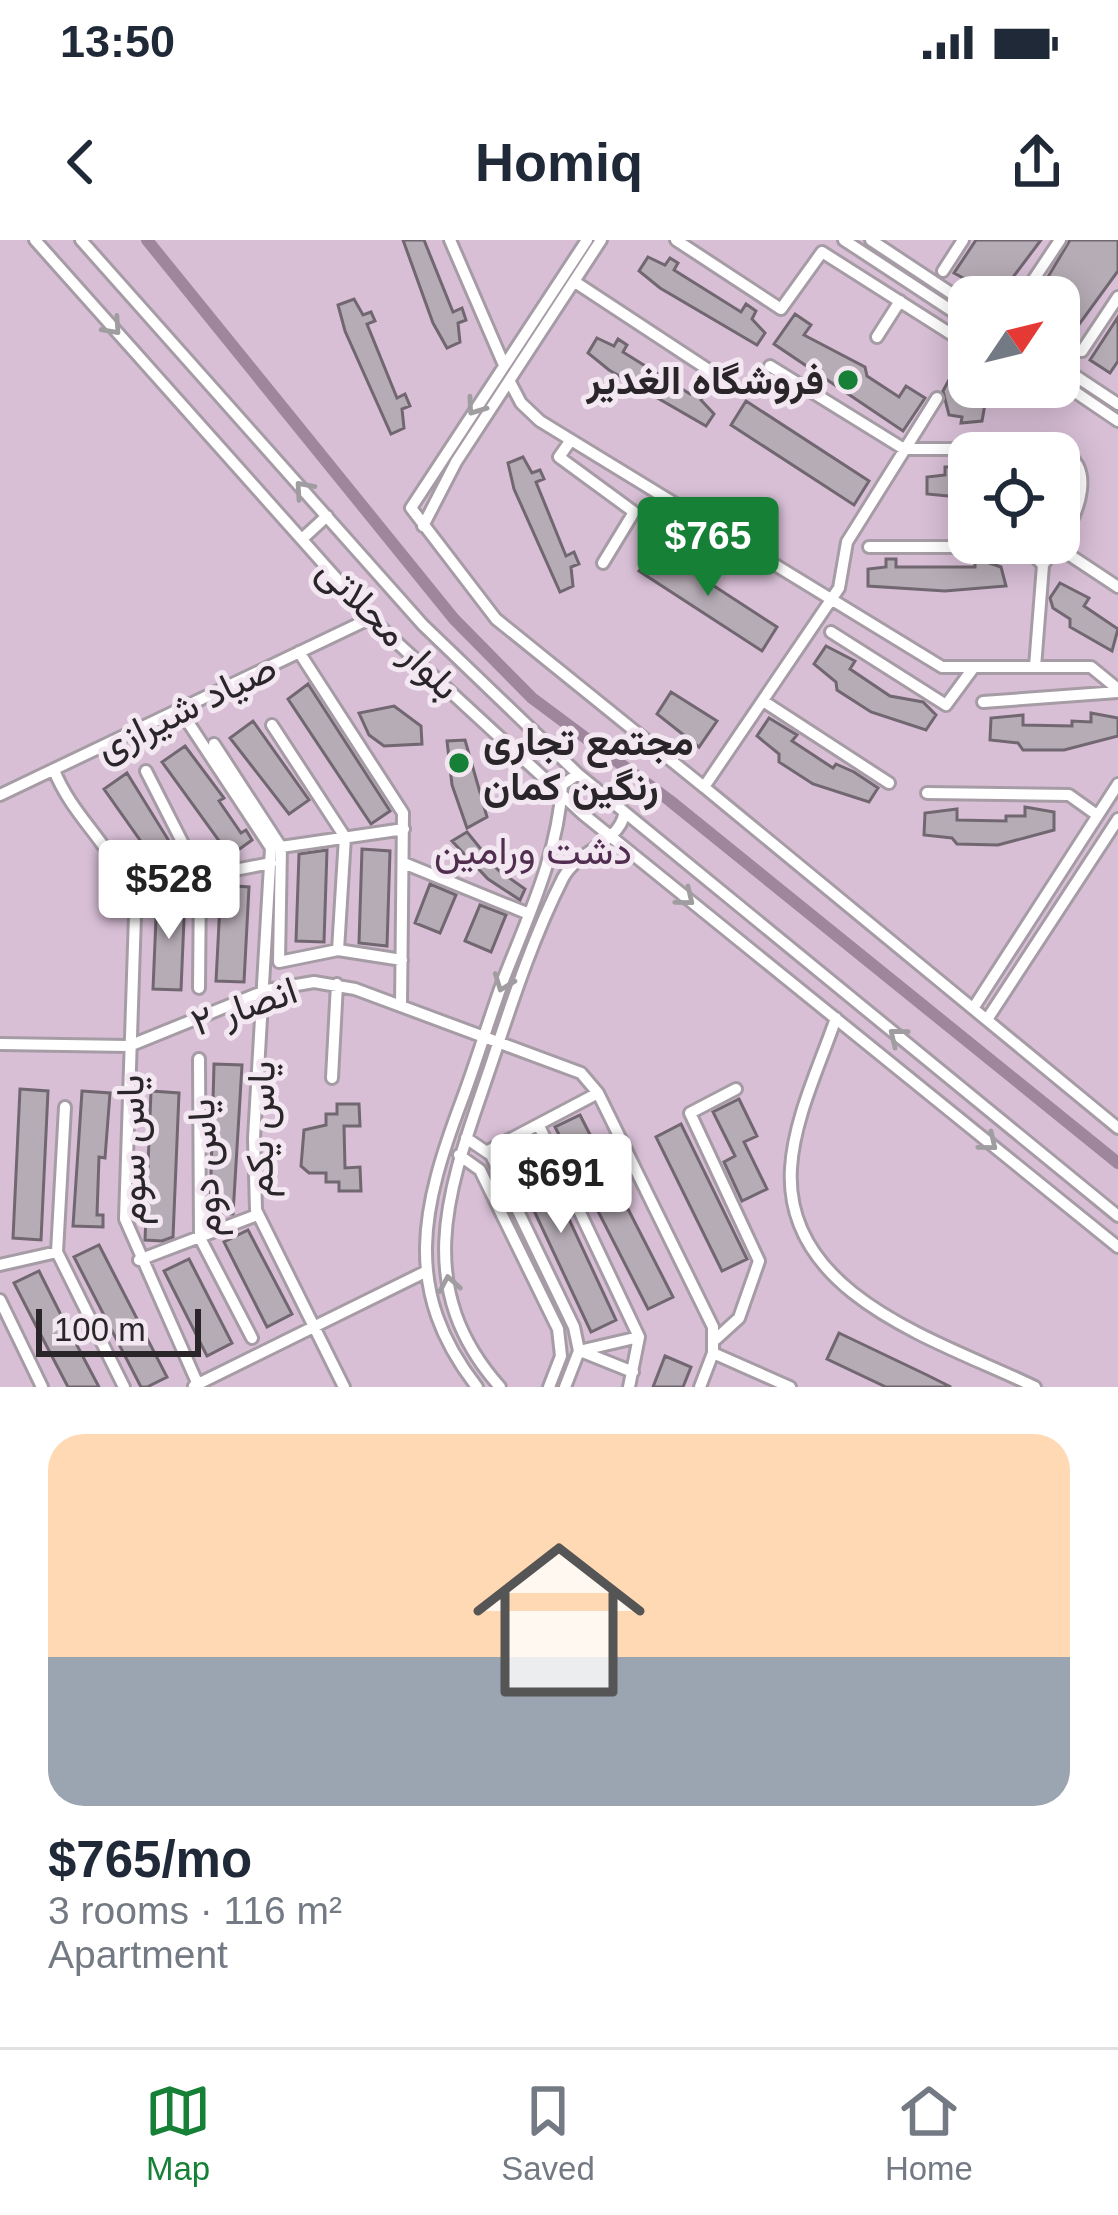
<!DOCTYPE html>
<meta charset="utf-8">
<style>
body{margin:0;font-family:Arial,Vazirmatn,sans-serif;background:#f2f2f3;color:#1f2937;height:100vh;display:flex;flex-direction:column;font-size:45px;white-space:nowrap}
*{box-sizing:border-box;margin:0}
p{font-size:39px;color:#747a83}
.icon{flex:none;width:66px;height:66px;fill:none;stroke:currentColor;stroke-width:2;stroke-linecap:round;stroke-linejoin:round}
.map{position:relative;height:1147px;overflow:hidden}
.side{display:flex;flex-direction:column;background:#fff;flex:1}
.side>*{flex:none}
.needle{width:78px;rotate:55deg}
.tools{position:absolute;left:948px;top:36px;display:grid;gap:24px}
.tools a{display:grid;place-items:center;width:132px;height:132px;border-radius:24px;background:#fff;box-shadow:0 6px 30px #0003;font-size:60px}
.scale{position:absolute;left:36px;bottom:30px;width:165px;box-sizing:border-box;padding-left:12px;border:6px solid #292529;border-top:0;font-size:33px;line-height:42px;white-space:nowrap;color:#292529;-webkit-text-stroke:9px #f3e8f2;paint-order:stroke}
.price{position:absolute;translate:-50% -102px;padding:0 27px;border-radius:12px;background:#fff;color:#222;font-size:39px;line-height:78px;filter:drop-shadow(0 3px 6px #0008)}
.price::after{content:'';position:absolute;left:50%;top:72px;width:36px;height:27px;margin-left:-18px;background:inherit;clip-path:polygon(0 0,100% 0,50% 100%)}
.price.on{background:#168136;color:#fff}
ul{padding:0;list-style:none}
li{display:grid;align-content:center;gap:24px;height:636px;padding:0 48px}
li span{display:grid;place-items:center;height:372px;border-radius:36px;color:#555}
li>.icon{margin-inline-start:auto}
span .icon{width:216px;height:216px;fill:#fffc;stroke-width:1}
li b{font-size:51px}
.status{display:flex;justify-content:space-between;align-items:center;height:84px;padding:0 60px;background:#fff;direction:ltr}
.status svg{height:33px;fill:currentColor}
header{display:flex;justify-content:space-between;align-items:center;height:156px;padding:0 48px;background:#fff;font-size:54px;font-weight:800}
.tabs{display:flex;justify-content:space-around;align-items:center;height:168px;border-top:3px solid #e0e1e3;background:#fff;font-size:33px;color:#747a83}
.tabs a{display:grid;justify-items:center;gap:6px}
.tabs .on{color:#168136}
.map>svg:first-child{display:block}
.green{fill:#d8bfd6;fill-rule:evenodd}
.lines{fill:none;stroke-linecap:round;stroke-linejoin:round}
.canal{stroke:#9e869d;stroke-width:12}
.building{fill:#b6acb5;stroke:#716770;stroke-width:3}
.minor-casing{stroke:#a69ca5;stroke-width:16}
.minor{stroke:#fff;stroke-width:10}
.oneway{stroke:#9f9d9f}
.poi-dot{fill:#168136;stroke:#f3e8f2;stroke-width:4.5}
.labels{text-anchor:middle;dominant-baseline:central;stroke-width:10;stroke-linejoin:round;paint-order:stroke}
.poi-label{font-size:39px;font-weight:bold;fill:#292529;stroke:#f3e8f2;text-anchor:end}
.street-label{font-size:39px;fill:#292529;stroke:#f3e8f2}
.park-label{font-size:39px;fill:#512d50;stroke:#f3e8f2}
</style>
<div class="status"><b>13:50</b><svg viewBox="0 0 49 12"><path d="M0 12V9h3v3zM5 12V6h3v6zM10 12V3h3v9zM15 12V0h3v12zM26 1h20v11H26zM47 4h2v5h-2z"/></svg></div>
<header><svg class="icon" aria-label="back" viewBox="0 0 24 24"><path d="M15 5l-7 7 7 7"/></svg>Homiq<svg class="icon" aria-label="share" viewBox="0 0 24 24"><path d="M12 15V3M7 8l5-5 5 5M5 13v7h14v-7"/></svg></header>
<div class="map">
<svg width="1118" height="1147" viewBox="0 0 1118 1147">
<rect width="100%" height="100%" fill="#f3e8f2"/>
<path class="green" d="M 0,0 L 1118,0 L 1118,1147 L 0,1147 ZM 969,57 L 1059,57 L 1059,147 L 969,147 ZM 969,213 L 1059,213 L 1059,303 L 969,303 Z"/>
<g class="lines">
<path class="canal" d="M 147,0 L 454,379 L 532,458 L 669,560 L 1118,923"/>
</g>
<path class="building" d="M 403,0 L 424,0 L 453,72 L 462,68 L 466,80 L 458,83 L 460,102 L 447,108 L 433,83 Z
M 976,0 L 1041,0 L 998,57 L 954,33 Z
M 1070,0 L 1118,0 L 1118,31 L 1059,112 L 1059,57 L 1036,57 Z
M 648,17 L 665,25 L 670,18 L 678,23 L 674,30 L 741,72 L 746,64 L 756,71 L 752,79 L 765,93 L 757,105 L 660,48 L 639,31 Z
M 354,59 L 363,75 L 371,72 L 375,81 L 367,84 L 397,158 L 405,154 L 410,166 L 402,169 L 404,188 L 391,194 L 345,91 L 338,65 Z
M 795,74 L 811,85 L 804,95 L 865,127 L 867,136 L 899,157 L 906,146 L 925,158 L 903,191 L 774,104 Z
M 1118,77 L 1118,121 L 1110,133 L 1090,120 Z
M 597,98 L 614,106 L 618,99 L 627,105 L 623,112 L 690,154 L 695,146 L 705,153 L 701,160 L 714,174 L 706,186 L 609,130 L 588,113 Z
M 957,125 L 969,127 L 969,147 L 988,147 L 982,181 L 961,183 L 962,177 L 949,175 L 943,151 Z
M 746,161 L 869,241 L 854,265 L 731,185 Z
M 523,217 L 532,233 L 540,230 L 544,239 L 536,242 L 566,316 L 574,312 L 579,324 L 571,327 L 573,346 L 560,352 L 514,249 L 508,223 Z
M 945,227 L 955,227 L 955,235 L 969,235 L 969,258 L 927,254 L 927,237 L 945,235 Z
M 654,307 L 777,387 L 762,411 L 639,331 Z
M 975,318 L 1001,327 L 1006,346 L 945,351 L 868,346 L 868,329 L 886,327 L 886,319 L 896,319 L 896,327 L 975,327 Z
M 1060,343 L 1089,358 L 1084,366 L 1118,389 L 1112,411 L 1070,387 L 1070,379 L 1053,368 L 1050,358 Z
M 826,406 L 855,421 L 850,429 L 890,456 L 923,462 L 936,475 L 926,490 L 871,472 L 837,450 L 836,442 L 814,424 Z
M 308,444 L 390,571 L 371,584 L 288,459 Z
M 671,452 L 717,481 L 699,507 L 657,474 Z
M 394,466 L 421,486 L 422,504 L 384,506 L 369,495 L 359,473 Z
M 1091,473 L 1118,478 L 1118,496 L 1064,510 L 1023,510 L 1018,503 L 990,500 L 991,478 L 1023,475 L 1023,485 L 1072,486 L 1072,481 L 1091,482 Z
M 769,478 L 797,495 L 792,501 L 833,528 L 836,524 L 854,532 L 878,548 L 869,562 L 813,544 L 779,522 L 779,514 L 757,496 Z
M 253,481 L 309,560 L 289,574 L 230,498 Z
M 465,500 L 487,577 L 467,588 L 452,545 L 447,501 Z
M 185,506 L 224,558 L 219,561 L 241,593 L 246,590 L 252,600 L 230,616 L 162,522 Z
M 127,533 L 177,614 L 159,627 L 104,549 Z
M 1025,567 L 1054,572 L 1054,590 L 998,605 L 957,604 L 952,598 L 924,595 L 925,573 L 957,569 L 957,580 L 1006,581 L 1006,576 L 1025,576 Z
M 467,592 L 498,630 L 525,649 L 520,660 L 488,639 L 452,601 Z
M 362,609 L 390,611 L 387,706 L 359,703 Z
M 327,610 L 324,702 L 296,701 L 299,614 Z
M 430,644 L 456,655 L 440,693 L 415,683 Z
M 221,645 L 249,647 L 244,742 L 216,741 Z
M 162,654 L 185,655 L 181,750 L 153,749 L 157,655 Z
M 480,665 L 506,675 L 491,712 L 465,701 Z
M 214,824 L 242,825 L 233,974 L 210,972 Z
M 20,849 L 48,851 L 41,1000 L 13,998 Z
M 82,851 L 110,853 L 105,918 L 99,917 L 97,975 L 103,975 L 103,987 L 73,986 Z
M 151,851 L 179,853 L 173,997 L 162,1001 L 145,1000 Z
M 739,859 L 757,896 L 744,902 L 767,949 L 742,961 L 724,922 L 735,916 L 713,872 Z
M 337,864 L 359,864 L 360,886 L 344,886 L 345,928 L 360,927 L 361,951 L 339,951 L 339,942 L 326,942 L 326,933 L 309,933 L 301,926 L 304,890 L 326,885 L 326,874 L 337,874 Z
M 580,875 L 673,1057 L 648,1069 L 555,887 Z
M 681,884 L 747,1019 L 722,1031 L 656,897 Z
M 532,900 L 616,1080 L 591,1092 L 507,913 Z
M 248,990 L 292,1074 L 267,1087 L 224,1002 Z
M 99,1005 L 167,1137 L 147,1147 L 141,1147 L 74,1017 Z
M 189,1019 L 232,1103 L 207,1116 L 164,1031 Z
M 39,1031 L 63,1079 L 99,1147 L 68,1147 L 33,1080 L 14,1043 Z
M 839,1093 L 927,1135 L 951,1147 L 886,1147 L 827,1119 Z
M 665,1116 L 691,1127 L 683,1147 L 653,1147 Z"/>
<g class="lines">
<g class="minor-casing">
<path id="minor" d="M 35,0 L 378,385 L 583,574 L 1118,1007
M 81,0 L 423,385 L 578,534 L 1118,976
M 450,0 L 504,125
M 587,0 L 411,268 L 496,379 L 704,547
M 676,0 L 781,69 L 822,12 L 951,94 L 968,81
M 844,0 L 969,82
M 871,0 L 969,65
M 943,31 L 963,0
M 575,42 L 730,144
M 1022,57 L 1060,0
M 877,97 L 900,61
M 1082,111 L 1118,57
M 1059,125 L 1118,164
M 770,126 L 904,209 L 1057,209 C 1099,223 1078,275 1059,302
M 1059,141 L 1118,181
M 510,142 L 521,163 L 540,181 L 942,427 L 1091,427 L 1118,449
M 937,158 L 847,302 L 839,348 L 704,547 L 1118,888
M 571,200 L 559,217 L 634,272 L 603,323
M 423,286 L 456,222 L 601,0
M 302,299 L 327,276
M 1056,306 L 1118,347
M 869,307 L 1026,307 L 1043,325
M 831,392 L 946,465 L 974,427
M 299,412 L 403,573 L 401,766
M 1035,427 L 1043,325 L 1058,303
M 763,461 L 889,543
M 983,462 L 1118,452
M 180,470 L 271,608 L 254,898 L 256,970 L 344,1147
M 272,485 L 345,597 L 338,710 L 402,720
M 214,504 L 281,607 L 279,722 L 338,710
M 54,530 C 75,584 126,614 135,675 L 125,979 L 199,1147
M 146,531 L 200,637 L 199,748
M 927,553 L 1069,555 L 1097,575
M 0,555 L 371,378
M 281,607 L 404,589
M 406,624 L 529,674
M 131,650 L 271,623
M 974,767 L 1118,544
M 836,778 C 820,825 794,878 791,928 C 783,1057 943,1102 1035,1147
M 988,778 L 1118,579
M 0,804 L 129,806 L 267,750 L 314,742 L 355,749 L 581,833 L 598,853 L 713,1087 L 713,1113 L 700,1147
M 199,819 L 200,998 L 252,1098
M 332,838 L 337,744
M 65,867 L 57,1012 L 124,1147
M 539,886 L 639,1097 L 629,1147
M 466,898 L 491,915 L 574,1087 L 579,1111 L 565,1147
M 488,911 L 598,853
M 459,915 L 480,930 L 558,1089 L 561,1116 L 549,1147
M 139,1020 L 257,975
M 0,1025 L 57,1012
M 0,1060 L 42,1147
M 716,1099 L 739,1078 L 759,1021 L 690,873 L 736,849
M 579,1111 L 639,1097
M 583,1112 L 633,1132
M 713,1113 L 790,1147
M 194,1146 L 427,1031
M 477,1147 C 401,1050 422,966 462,860 C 477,820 489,779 504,738 C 529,674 558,614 562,545 L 578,534
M 500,1147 C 405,1040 454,936 493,819 C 513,759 534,695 563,638 C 577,611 618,603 624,575"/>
</g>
<use href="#minor" class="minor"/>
</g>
<defs><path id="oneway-chevron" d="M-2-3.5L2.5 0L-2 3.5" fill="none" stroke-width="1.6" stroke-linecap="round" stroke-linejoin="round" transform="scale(3)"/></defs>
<g class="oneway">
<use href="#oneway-chevron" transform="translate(113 87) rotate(48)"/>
<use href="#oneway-chevron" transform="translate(475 167) rotate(125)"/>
<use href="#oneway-chevron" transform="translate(303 249) rotate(-131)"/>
<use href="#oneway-chevron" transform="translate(686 658) rotate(39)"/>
<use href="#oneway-chevron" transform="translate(503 743) rotate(111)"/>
<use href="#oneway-chevron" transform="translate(897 796) rotate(-141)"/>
<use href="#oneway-chevron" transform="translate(989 903) rotate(39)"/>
<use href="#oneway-chevron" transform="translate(449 1044) rotate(-100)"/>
</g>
<g class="poi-dot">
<circle cx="848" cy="140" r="12"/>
<circle cx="459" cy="523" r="12"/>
</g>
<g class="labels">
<g class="poi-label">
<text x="824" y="140">فروشگاه الغدیر</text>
<text x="483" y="501" text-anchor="start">مجتمع تجاری<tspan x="483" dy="45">رنگین کمان</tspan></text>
</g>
<g class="street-label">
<text transform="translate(389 388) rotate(45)">بلوار محلاتی</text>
<text transform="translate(186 467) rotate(-26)">صیاد شیرازی</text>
<text transform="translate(244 766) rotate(-19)">انصار ۲</text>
<text transform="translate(260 889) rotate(-89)">یاس یکم</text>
<text transform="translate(131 910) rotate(-91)">یاس سوم</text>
<text transform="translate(204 928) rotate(-93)">یاس دوم</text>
</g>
<g class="park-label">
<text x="533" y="610">دشت ورامین</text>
</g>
</g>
</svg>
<div class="tools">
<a><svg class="needle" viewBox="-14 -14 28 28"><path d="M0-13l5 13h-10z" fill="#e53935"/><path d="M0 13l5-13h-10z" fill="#747a83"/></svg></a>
<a><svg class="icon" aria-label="locate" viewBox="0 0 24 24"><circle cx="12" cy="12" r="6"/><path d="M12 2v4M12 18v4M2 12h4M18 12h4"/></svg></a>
</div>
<div class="scale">100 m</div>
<b class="price on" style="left:708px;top:359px">$765</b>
<b class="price" style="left:169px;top:702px">$528</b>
<b class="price" style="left:561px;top:996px">$691</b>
</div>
<section class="side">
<ul>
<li><span style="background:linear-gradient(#ffd9b3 60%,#9aa5b1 0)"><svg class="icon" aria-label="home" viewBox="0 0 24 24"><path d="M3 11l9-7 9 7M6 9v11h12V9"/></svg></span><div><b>$765/mo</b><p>3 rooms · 116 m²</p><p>Apartment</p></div></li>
</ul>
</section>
<nav class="tabs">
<a class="on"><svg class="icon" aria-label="map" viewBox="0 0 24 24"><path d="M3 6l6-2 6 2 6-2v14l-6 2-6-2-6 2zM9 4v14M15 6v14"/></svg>Map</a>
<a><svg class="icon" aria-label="saved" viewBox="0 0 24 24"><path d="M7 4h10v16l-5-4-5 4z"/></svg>Saved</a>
<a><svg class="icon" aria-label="home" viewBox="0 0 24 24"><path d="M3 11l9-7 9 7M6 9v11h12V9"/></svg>Home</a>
</nav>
